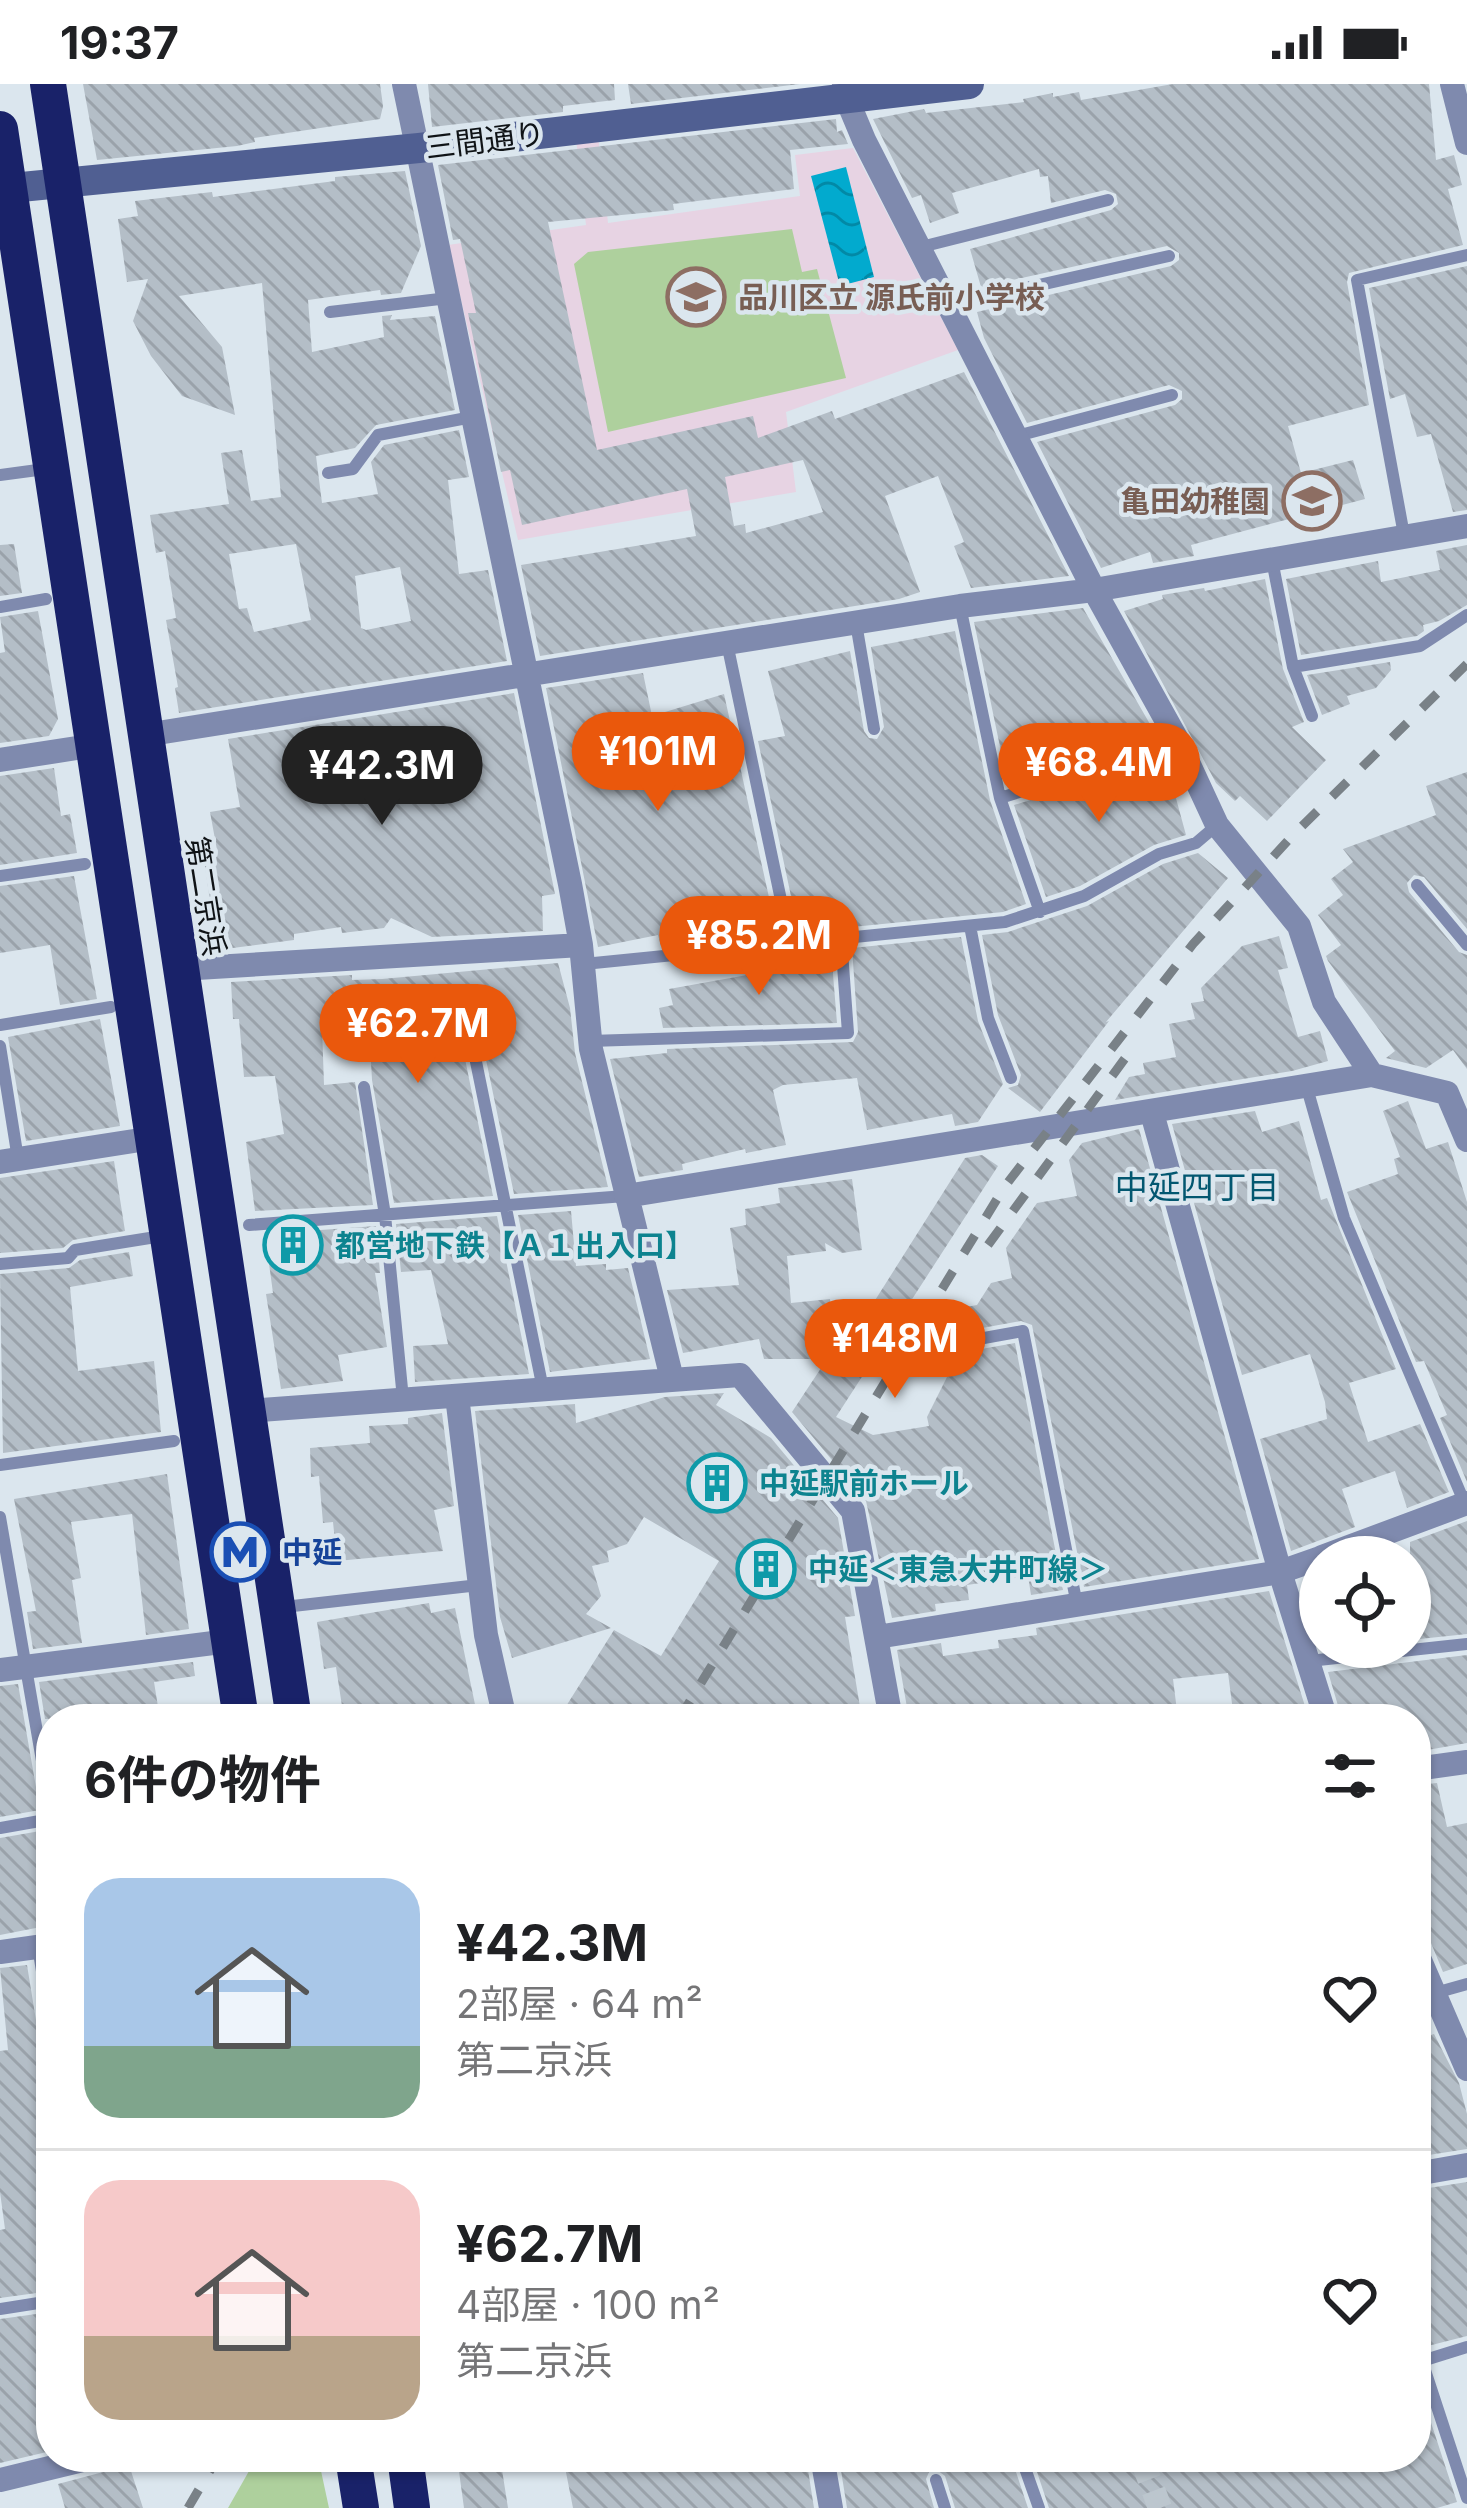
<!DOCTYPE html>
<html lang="ja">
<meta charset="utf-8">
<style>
body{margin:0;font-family:Inter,"Noto Sans JP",sans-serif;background:#f6f6f6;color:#202124;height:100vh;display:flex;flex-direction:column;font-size:45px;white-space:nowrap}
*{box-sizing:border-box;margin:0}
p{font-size:39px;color:#757577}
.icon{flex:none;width:66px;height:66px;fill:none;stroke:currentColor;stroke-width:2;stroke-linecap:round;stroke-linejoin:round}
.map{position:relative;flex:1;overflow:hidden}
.side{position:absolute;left:36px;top:1620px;width:1395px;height:768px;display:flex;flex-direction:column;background:#fff;border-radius:48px;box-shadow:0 3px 9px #0004}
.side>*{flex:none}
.controls{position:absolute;left:1299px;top:1452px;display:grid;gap:24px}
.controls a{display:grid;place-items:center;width:132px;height:132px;border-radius:50%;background:#fff;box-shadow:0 3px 9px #0004;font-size:60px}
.price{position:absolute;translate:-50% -102px;padding:0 27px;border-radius:42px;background:#ea580c;color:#fff;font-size:39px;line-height:78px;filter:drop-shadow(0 3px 6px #0008)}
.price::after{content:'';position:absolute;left:50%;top:72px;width:36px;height:27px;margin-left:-18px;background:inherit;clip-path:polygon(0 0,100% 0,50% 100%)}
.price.active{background:#222;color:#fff}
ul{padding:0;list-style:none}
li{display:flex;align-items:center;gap:36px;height:300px;padding:0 48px}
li+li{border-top:3px solid #e0e0e0}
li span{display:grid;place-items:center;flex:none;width:336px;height:240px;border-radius:36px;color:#555}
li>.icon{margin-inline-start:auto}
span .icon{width:144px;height:144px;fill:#fffc;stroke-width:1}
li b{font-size:51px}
h2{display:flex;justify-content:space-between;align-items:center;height:144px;padding:0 48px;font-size:51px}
.status{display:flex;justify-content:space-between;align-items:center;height:84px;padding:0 60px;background:#fff;direction:ltr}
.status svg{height:33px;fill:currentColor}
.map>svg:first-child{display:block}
.education{fill:#e7d3e3}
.green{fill:#aed09d}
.water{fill:url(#water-waves)}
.building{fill:url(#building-back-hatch);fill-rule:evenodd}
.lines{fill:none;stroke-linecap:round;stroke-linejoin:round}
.street-tunnel{stroke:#bcc6ce;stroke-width:24;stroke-dasharray:24 12;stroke-linecap:butt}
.lane{stroke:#7f8aae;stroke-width:12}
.street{stroke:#7f8aae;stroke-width:24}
.secondary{stroke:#505f92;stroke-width:30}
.highway{stroke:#192269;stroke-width:36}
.rail{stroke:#798187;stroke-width:9;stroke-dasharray:21 21;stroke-linecap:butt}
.labels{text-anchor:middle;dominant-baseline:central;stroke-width:9;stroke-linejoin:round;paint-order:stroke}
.street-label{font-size:30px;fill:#0f1316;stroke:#dbe6ee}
.education-label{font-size:30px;font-weight:bold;fill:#785e54;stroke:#dbe6ee;text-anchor:start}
.culture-label{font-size:30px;font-weight:bold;fill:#0d838f;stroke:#dbe6ee;text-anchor:start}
.transit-label{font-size:30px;font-weight:bold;fill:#164399;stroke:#dbe6ee;text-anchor:start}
.neighbourhood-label{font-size:33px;fill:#035770;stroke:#dbe6ee}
</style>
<div class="status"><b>19:37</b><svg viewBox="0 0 49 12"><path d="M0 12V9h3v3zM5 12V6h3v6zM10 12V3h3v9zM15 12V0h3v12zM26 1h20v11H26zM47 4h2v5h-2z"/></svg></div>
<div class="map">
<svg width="1467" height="2424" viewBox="0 0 1467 2424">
<defs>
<pattern id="water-waves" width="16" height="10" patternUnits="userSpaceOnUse" patternTransform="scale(3)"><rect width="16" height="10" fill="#02aace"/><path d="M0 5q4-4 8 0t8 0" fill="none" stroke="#0289a6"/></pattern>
<pattern id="building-back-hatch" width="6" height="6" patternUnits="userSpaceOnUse" patternTransform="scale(3)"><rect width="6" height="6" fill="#b4bec7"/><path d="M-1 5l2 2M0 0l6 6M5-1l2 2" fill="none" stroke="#9aa2aa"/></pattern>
</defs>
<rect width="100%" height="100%" fill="#dbe6ee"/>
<path class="education" d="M 598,51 L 608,139 L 800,112 L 795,71 L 853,64 L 958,266 L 786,328 L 796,408 L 518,456 L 448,161 L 586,141 L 576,55 Z"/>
<path class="green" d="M 792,145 L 802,188 L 817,185 L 846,294 L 608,348 L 574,180 L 588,168 Z
M 257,2373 L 318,2373 L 329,2424 L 228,2424 Z"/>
<path class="water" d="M 846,83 L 874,193 L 840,202 L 811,92 Z"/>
<path class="building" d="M 83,0 L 380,0 L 383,22 L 380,35 L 254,54 L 255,58 L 237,62 L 97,76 Z
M 428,0 L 614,0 L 615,16 L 563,22 L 563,28 L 432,43 Z
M 628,0 L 800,0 L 631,20 Z
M 1173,0 L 1429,0 L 1436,76 L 1454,71 L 1462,101 L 1448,105 L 1463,161 L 1349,189 L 1347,198 L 1369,321 L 1288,342 L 1301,389 L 1353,376 L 1365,415 L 1191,461 L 1194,472 L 1153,479 L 1150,468 L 1101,484 L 1037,358 L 1175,321 L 1182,315 L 1182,307 L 1169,301 L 1027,339 L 984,254 L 977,228 L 1171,182 L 1179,176 L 1179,169 L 1167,162 L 981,203 L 970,165 L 1111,126 L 1118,120 L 1116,110 L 1105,106 L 1051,119 L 1048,92 L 1040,93 L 1039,85 L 952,109 L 959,129 L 930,139 L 921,111 L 912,114 L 873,35 L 924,25 L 926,29 L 1024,18 L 1023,15 L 1053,9 L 1053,13 L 1079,8 L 1081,16 Z
M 836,35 L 837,48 L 842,46 L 848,60 L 790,66 L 794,105 L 673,120 L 674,126 L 548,138 L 597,366 L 753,332 L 758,354 L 832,327 L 835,335 L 964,288 L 1069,492 L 971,504 L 954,462 L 964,458 L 938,392 L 885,412 L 920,508 L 899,515 L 540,572 L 521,481 L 696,452 L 687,405 L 522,441 L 510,386 L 501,388 L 468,229 L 476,229 L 460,155 L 453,156 L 438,81 ZM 803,376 L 823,428 L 746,449 L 745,440 L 734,442 L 725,393 Z
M 405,87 L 421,162 L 401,209 L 381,211 L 380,206 L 308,216 L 312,268 L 384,253 L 382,232 L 392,231 L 390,236 L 435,232 L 455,326 L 376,341 L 355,364 L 316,372 L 322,419 L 378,410 L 371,378 L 384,361 L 459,346 L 469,393 L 448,396 L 459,490 L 488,486 L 507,577 L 179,629 L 175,604 L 178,603 L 166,536 L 176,534 L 165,467 L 156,469 L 150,431 L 229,420 L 221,369 L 242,366 L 251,417 L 281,413 L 262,199 L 179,212 L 222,263 L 235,331 L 182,312 L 151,272 L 133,237 L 148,195 L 127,198 L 118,135 L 138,132 L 135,117 L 212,108 L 213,113 L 335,97 L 335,93 ZM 296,460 L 311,536 L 254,548 L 247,524 L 239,525 L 229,470 ZM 400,483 L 411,537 L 366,546 L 361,544 L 355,492 Z
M 1467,182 L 1467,426 L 1453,428 L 1431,350 L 1417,353 L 1405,310 L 1390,315 L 1369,204 Z
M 14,460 L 22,509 L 0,512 L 0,461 Z
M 1467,461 L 1467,521 L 1439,537 L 1423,541 L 1424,547 L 1417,552 L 1301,571 L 1286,495 L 1378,477 L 1381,498 L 1440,486 L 1436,467 Z
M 1265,495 L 1283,585 L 1304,638 L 1292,643 L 1326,676 L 1267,737 L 1240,712 L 1235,717 L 1216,699 L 1124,527 L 1163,515 L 1162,511 L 1204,504 L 1205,507 Z
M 1083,524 L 1158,654 L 1008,701 L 974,538 Z
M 38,527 L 58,635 L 49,652 L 0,659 L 0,569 L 5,568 L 0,533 Z
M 955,547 L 990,716 L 1026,820 L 1003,828 L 802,848 L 798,830 L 795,831 L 758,657 L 785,652 L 768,587 L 850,567 L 864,647 L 869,654 L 877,655 L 884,643 L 871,563 Z
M 1390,578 L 1391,586 L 1376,604 L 1347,612 L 1350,620 L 1322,631 L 1307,591 Z
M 643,589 L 652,632 L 724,610 L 774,836 L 676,860 L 661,862 L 658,851 L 598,863 L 546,604 Z
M 514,609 L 555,810 L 542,812 L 543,847 L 432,853 L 391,834 L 384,844 L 342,849 L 341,843 L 294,850 L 294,856 L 217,866 L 203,768 L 217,766 L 210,728 L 240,723 L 228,655 Z
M 1165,674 L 1186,751 L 1154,761 L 1080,802 L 1046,813 L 1014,721 Z
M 54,684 L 61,732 L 70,730 L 77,769 L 0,781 L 0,692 Z
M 1467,688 L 1467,845 L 1424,793 L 1414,791 L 1407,799 L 1409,808 L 1459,868 L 1467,871 L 1467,985 L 1453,966 L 1426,984 L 1386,974 L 1395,967 L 1328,877 L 1326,872 L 1341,861 L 1318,831 L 1343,811 L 1331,795 L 1353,778 L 1343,765 L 1436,731 L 1426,702 Z
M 1198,769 L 1228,794 L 1106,938 L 1109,937 L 1040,1028 L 1008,1004 L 1018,1001 L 1021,991 L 998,931 L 982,851 L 1008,848 L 1087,822 L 1163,780 Z
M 74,792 L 97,915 L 60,921 L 50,861 L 0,869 L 0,802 Z
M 1279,852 L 1288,884 L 1278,886 L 1298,953 L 1320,947 L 1328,977 L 1292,987 L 1115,1016 L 1129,993 L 1145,990 L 1143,979 L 1176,973 L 1169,940 L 1195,935 L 1191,919 L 1204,917 L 1201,904 L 1242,862 Z
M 961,853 L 978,937 L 1003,1000 L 978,1038 L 955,1042 L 952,1030 L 867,1046 L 857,994 L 783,1001 L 773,1006 L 786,1061 L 746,1069 L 745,1065 L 682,1080 L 683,1086 L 639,1093 L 610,975 L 667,969 L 667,965 L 853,958 L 858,948 L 852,864 Z
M 831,866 L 837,939 L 663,944 L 659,924 L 673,921 L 669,905 L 809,880 L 806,868 Z
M 558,879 L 570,924 L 575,969 L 608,1103 L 514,1110 L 484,966 L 473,958 L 466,961 L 464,970 L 493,1112 L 394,1119 L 372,996 L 369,941 L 322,943 L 324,1001 L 355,998 L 373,1121 L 255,1127 L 246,1058 L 284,1050 L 275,992 L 244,993 L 239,935 L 233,935 L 231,898 L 352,891 L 352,896 L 382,895 Z
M 100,935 L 120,1042 L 26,1057 L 8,953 Z
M 1408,1017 L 1426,1065 L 1448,1058 L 1467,1118 L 1467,1398 L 1440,1334 L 1447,1331 L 1424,1277 L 1416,1278 L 1347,1108 L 1398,1090 L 1394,1075 L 1400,1073 L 1383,1027 Z
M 1255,1027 L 1262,1048 L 1299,1037 L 1321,1116 L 1327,1114 L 1396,1285 L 1349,1299 L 1368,1358 L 1420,1340 L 1449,1408 L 1407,1424 L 1395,1387 L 1342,1405 L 1355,1443 L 1291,1467 L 1260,1355 L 1327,1335 L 1325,1318 L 1310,1270 L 1242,1291 L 1172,1040 Z
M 1139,1045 L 1259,1475 L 1084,1503 L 1032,1241 L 1021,1237 L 949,1250 L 966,1223 L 977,1221 L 991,1199 L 1012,1194 L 1006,1164 L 1037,1119 L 1077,1112 L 1069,1076 L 1082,1059 Z
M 982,1071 L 998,1082 L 836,1333 L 873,1351 L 929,1342 L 927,1333 L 959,1269 L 1015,1259 L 1063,1506 L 1031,1511 L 1028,1492 L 967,1501 L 969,1516 L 935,1520 L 936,1527 L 892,1534 L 866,1417 L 792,1328 L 827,1275 L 764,1275 L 759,1255 L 683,1269 L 667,1206 L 739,1201 L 730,1144 L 746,1141 L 745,1125 L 780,1119 L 778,1104 L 852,1095 L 862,1166 L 842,1169 L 825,1159 L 826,1167 L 787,1172 L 791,1219 L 830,1215 L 836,1278 L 965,1074 Z
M 114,1077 L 125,1147 L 73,1156 L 63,1164 L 0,1169 L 0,1094 Z
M 571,1127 L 576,1182 L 606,1180 L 606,1186 L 628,1184 L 650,1275 L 550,1288 L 518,1131 Z
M 497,1132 L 529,1290 L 415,1298 L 413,1262 L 448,1260 L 431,1186 L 401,1188 L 396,1140 Z
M 376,1142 L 380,1189 L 375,1189 L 387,1263 L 338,1271 L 343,1297 L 281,1305 L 266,1210 L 273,1209 L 265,1150 Z
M 129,1168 L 133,1192 L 70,1203 L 78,1287 L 154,1277 L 161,1348 L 3,1369 L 0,1190 L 69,1184 L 80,1176 Z
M 724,1309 L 716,1321 L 771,1354 L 838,1434 L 855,1532 L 845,1533 L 862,1635 L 558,1635 L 614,1546 L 661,1572 L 719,1477 L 644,1433 L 627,1460 L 607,1467 L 609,1478 L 592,1482 L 601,1512 L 586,1530 L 611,1544 L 512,1574 L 500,1533 L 475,1327 L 575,1320 L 576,1339 L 665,1313 Z
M 442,1329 L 454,1422 L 434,1426 L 443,1467 L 337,1477 L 333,1438 L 323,1439 L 319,1392 L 311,1393 L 310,1364 L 370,1359 L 369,1342 L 408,1340 L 408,1334 Z
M 167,1390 L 189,1545 L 146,1551 L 132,1430 L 71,1438 L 81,1494 L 72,1496 L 82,1559 L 33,1565 L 27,1528 L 36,1527 L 14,1415 Z
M 1467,1437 L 1467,1550 L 1410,1556 L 1410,1458 Z
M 1269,1507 L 1309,1635 L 1234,1635 L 1228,1589 L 1173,1595 L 1178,1635 L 909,1635 L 897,1566 L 941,1559 L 943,1572 L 999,1564 L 998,1556 L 1037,1551 L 1036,1544 Z
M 429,1519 L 431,1529 L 455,1524 L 478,1635 L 344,1635 L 336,1583 L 324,1585 L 317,1538 Z
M 1467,1571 L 1467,1659 L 1416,1668 L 1416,1635 L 1342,1635 L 1328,1588 Z
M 193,1578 L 195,1592 L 154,1598 L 160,1635 L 45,1635 L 39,1598 Z
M 18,1600 L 40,1726 L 0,1733 L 0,1602 Z
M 1437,1699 L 1447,1743 L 1467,1739 L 1467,1880 L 1443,1888 L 1431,1859 L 1416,1851 L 1416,1701 Z
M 46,1746 L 51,1754 L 51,1841 L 0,1851 L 0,1754 Z
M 27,1881 L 51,2028 L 51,2207 L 0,2214 L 0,2146 L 5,2145 L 0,2108 L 0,1967 L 8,1966 L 0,1884 Z
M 1434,1950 L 1459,1999 L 1467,2030 L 1467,2065 L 1416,2073 L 1416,1956 Z
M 1467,2098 L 1467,2252 L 1416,2265 L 1416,2106 Z
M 51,2228 L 51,2367 L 0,2379 L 0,2235 Z
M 1416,2308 L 1421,2308 L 1457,2418 L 1437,2424 L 1049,2424 L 1032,2373 L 1186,2373 L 1188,2386 L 1229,2373 L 1416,2373 Z
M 457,2373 L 500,2373 L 508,2424 L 464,2424 Z
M 563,2373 L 652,2373 L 654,2382 L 696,2373 L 806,2373 L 814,2424 L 573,2424 Z
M 1011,2373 L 1028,2424 L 955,2424 L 945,2392 L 937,2386 L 929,2388 L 926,2395 L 934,2424 L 847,2424 L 839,2374 Z
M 122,2383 L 130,2384 L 143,2424 L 65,2424 L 58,2400 Z"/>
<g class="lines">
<path class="street-tunnel" d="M 1141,2373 L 1160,2424"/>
<path class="lane" d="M 921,163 L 1108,116
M 950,221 L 1169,172
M 330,228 L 448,214
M 1017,352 L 1172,311
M 328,389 L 353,385 L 378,351 L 472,333
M 0,391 L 45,385
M 1404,451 L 1357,196 L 1467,171
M 1272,476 L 1293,583 L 1312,632
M 960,522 L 1000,714 L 1040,828
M 0,523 L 46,515
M 856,539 L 874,645
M 727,559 L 790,859
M 1293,583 L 1420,562 L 1467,531
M 1000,714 L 1178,659
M 0,792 L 85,780
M 1417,801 L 1467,861
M 970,842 L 988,934 L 1011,994
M 584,880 L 1005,838 L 1084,812 L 1159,770 L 1196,759 L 1216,742
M 0,941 L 111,923
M 590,957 L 848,949 L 841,854
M 0,962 L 18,1075
M 474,968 L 543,1305
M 364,1003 L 385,1131 L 403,1315
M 1307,1004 L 1344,1134 L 1465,1420
M 249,1141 L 625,1112
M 0,1180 L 68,1174 L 75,1166 L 162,1152
M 934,1263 L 1023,1247 L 1077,1521
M 0,1381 L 174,1357
M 0,1433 L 51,1729
M 284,1523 L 479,1501
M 1309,1577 L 1467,1560
M 0,1744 L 51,1735
M 38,1862 L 51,1944
M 1435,1909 L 1467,1900
M 0,2225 L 51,2217
M 1467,2263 L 1422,2277 L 1467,2414
M 1021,2373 L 1039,2424
M 936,2396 L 945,2424"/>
<path class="street" d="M 404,0 L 570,800 L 581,861 L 591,965 L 672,1295
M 844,0 L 846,13 L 864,56 L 1094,506 L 1179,659 L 1217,741 L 1299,842 L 1324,918 L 1372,991 L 1447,1009 L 1467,1056
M 1452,0 L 1467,59
M 145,651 L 960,522 L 1094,506 L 1467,442
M 0,676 L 96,661
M 180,885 L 581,861
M 1152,1029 L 1280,1488 L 1326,1635
M 0,1078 L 153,1054
M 626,1112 L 1372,991
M 457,1312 L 486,1551 L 505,1635
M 246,1327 L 740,1291 L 853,1427 L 891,1635
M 1322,1473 L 1467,1419
M 877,1553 L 1280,1488 L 1320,1474
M 0,1586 L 229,1557
M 1416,1685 L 1467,1678
M 1416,1867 L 1467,1985
M 0,1868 L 51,1861
M 1416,2090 L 1467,2081
M 822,2373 L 831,2424
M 0,2396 L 95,2373"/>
<path class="secondary" d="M 0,105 L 419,64 L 969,0"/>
<path class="highway" d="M 48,0 L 294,1635
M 0,45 L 241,1635
M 353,2373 L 361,2424
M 405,2373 L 412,2424"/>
<path class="rail" d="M 988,1161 L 1126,973
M 679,1635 L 1005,1102 L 1193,860 L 1294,750 L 1467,580
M 188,2424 L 218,2373"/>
</g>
<defs>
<g id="school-ring" transform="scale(3)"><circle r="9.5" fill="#dbe6ee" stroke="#8d6e63" stroke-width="1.5"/><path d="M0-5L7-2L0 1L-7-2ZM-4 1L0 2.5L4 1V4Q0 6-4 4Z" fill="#8d6e63"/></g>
<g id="building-ring" transform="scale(3)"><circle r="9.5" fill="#dbe6ee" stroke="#0f9aa8" stroke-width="1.5"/><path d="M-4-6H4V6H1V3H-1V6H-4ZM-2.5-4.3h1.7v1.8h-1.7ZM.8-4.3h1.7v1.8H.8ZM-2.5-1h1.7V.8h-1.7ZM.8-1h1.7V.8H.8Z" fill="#0f9aa8"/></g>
<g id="metro-ring" transform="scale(3)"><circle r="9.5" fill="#dbe6ee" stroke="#1a4fb4" stroke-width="1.5"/><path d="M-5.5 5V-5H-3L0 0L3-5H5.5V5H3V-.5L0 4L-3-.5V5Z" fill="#1a4fb4"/></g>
</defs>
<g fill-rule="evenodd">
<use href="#school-ring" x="696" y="213"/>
<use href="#school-ring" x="1312" y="417"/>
<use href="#building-ring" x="293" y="1161"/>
<use href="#building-ring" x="717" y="1399"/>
<use href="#metro-ring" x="240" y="1468"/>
<use href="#building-ring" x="766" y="1485"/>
</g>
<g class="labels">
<g class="street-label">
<text transform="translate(485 56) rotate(-7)">三間通り</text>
<text transform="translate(206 812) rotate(81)">第二京浜</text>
</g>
<g class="education-label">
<text x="738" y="213">品川区立 源氏前小学校</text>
<text x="1270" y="417" text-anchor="end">亀田幼稚園</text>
</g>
<g class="culture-label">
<text x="335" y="1161">都営地下鉄【Ａ１出入口】</text>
<text x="759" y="1399">中延駅前ホール</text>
<text x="808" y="1485">中延＜東急大井町線＞</text>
</g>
<g class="transit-label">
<text x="282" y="1468">中延</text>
</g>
<g class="neighbourhood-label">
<text x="1197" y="1103">中延四丁目</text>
</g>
</g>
</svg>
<div class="controls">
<a><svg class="icon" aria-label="locate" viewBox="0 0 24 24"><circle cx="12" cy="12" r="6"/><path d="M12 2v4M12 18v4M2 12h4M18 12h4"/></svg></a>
</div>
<b class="price" style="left:658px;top:730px">¥101M</b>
<b class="price" style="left:1099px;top:741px">¥68.4M</b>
<b class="price active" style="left:382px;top:744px">¥42.3M</b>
<b class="price" style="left:759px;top:914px">¥85.2M</b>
<b class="price" style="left:418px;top:1002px">¥62.7M</b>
<b class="price" style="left:895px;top:1317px">¥148M</b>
<section class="side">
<h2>6件の物件<svg class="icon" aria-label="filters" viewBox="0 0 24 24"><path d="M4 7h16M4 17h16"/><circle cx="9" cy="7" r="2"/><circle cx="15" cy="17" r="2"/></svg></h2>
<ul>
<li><span style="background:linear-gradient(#a9c7e8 70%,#7fa58c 0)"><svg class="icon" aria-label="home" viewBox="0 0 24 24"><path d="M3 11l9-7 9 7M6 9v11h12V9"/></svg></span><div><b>¥42.3M</b><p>2部屋 · 64 m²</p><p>第二京浜</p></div><svg class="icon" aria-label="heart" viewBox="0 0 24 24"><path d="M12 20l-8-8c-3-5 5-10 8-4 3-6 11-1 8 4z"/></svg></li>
<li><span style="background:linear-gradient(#f6c9c9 65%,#b9a48a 0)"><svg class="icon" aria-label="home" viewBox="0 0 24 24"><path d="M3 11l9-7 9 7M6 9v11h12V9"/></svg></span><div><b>¥62.7M</b><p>4部屋 · 100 m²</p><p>第二京浜</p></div><svg class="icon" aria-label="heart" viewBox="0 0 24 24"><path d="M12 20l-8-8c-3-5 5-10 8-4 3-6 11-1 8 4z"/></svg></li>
</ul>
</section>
</div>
